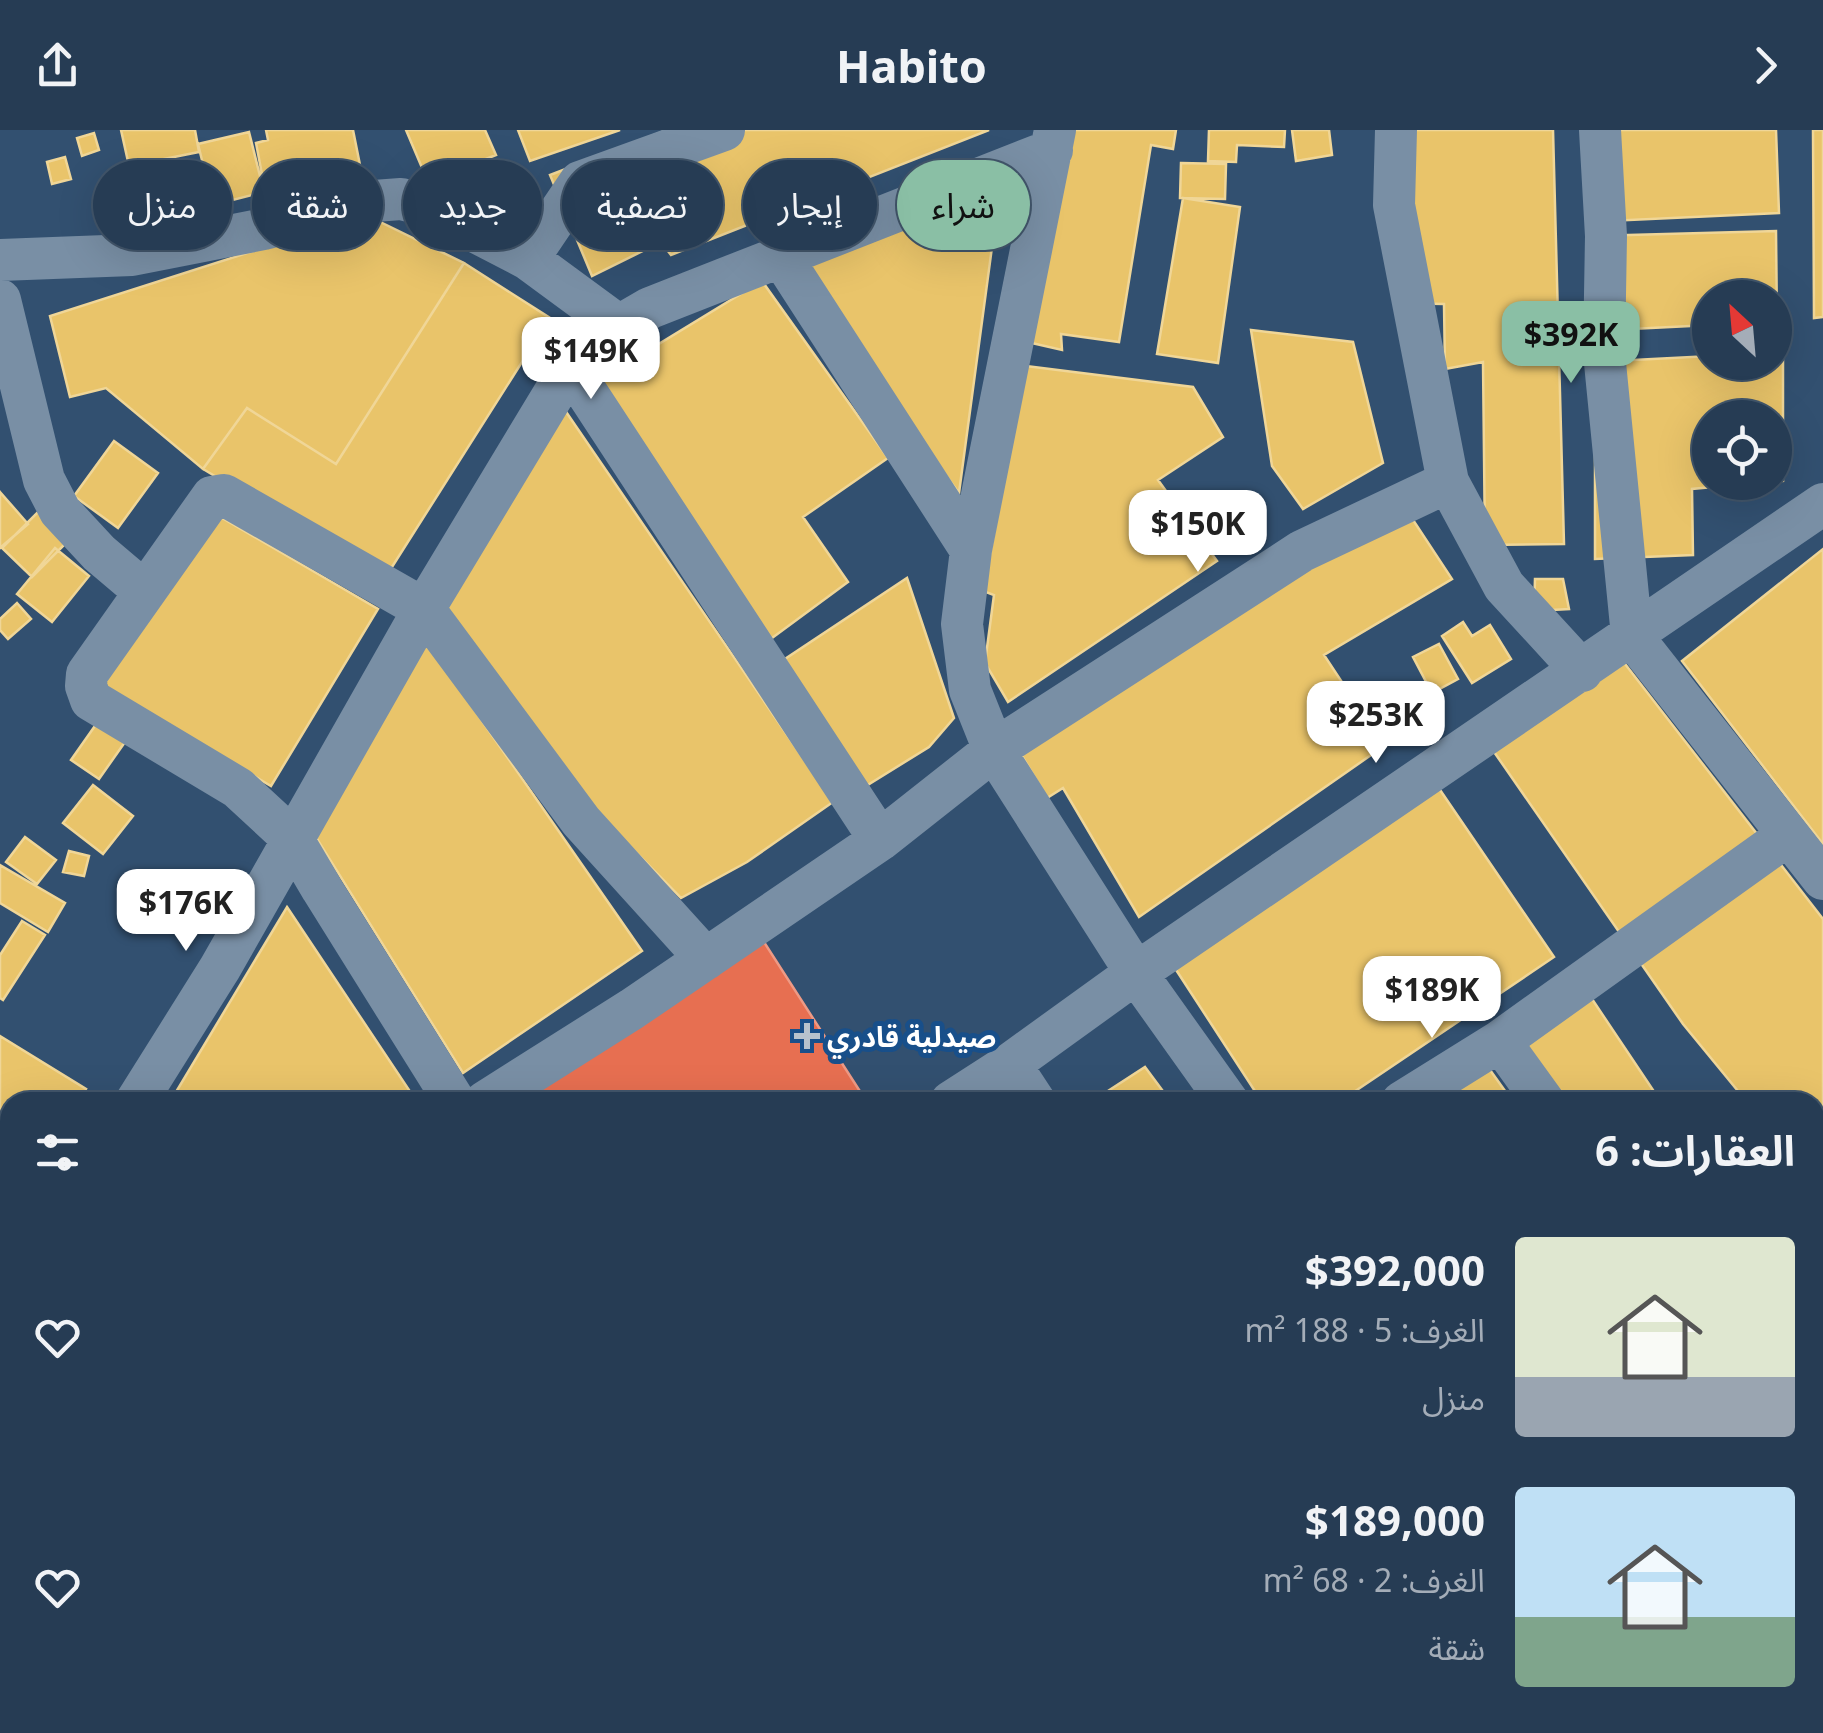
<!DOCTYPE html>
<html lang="ar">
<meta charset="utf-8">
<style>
body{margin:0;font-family:"Noto Sans","Noto Sans Arabic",sans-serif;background:#32475e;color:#f1f3f6;direction:rtl;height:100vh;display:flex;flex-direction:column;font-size:38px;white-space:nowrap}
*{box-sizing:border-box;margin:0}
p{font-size:32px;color:#a4adb8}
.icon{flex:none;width:55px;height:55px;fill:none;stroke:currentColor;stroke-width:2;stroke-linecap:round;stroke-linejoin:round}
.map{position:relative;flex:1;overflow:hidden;direction:ltr}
.side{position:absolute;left:0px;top:962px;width:1825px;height:642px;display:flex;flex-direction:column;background:#263c54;border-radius:30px 30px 0 0;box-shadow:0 10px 40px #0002,0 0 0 2px #42566b;direction:rtl}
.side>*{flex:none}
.hud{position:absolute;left:30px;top:30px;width:1000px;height:90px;direction:rtl;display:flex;gap:20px}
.needle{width:65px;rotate:334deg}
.fabs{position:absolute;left:1692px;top:150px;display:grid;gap:20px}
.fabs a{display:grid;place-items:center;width:100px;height:100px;border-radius:50%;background:#263c54;box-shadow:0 10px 40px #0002,0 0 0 2px #42566b;font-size:50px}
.price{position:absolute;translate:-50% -85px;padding:0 22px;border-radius:20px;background:#fff;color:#222;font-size:32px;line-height:65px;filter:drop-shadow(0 2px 5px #0008)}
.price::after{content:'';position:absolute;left:50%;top:60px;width:30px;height:22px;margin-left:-15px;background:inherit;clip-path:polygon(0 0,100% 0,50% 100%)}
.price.on{background:#8abfa5;color:#111}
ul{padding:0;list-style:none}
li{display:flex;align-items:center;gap:30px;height:250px;padding:0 30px}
li span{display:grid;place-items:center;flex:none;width:280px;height:200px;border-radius:10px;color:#555}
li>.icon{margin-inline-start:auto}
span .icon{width:120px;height:120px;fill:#fffc;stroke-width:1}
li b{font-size:42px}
h2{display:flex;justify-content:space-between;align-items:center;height:120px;padding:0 30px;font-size:42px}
.chip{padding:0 35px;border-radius:45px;background:#263c54;box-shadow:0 10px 40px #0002,0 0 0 2px #42566b;font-size:35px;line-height:90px}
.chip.on{background:#8abfa5;color:#111}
header{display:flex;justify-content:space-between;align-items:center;height:130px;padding:0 30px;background:#263c54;font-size:45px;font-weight:700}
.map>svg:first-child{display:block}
.homes{fill:#e9c46a;stroke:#f0d697;stroke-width:2.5}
.shops{fill:#e76f51;stroke:#ee9a85;stroke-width:2.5}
.schools{fill:#2a9d8f;stroke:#6abab1;stroke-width:2.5}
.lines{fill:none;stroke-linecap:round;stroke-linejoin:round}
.minor{stroke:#798fa5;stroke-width:42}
.poi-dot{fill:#b7c2cd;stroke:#184f8a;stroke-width:4}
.labels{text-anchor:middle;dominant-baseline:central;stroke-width:10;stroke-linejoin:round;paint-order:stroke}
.poi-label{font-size:28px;font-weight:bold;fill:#fff;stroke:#184f8a;text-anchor:start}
</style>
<header><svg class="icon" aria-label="forward" viewBox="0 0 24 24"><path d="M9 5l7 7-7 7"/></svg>Habito<svg class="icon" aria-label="share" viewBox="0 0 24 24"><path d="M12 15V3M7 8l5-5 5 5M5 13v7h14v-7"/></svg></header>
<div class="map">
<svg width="1823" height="1603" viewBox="0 0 1823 1603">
<rect width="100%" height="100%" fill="#325070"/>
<path class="homes" d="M 121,0 L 195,0 L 199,22 L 129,36 Z
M 266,0 L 353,0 L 361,40 L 265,60 L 256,13 L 268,10 Z
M 406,0 L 485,0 L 496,25 L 428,52 Z
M 518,0 L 620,0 L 530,31 Z
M 667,0 L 989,0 L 671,125 L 661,112 L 592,146 L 550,45 Z
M 1067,0 L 1176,0 L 1173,19 L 1151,15 L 1119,212 L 1061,204 L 1062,220 L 1023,211 Z
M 1209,0 L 1285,0 L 1284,17 L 1237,15 L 1236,32 L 1208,31 Z
M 1292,0 L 1329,0 L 1332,25 L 1296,31 Z
M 1388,0 L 1553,0 L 1564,414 L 1485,415 L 1483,232 L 1445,239 L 1444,174 L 1394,173 Z
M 1586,0 L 1776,0 L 1779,83 L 1587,92 Z
M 1813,0 L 1823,0 L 1823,187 L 1814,188 Z
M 249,2 L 264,62 L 213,75 L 198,14 Z
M 94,3 L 99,20 L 82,26 L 77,8 Z
M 65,27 L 71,49 L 52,54 L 47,32 Z
M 1181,33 L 1226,34 L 1225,69 L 1180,68 Z
M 1001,50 L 959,363 L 791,137 Z
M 1183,68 L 1240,77 L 1218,233 L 1157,224 Z
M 366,85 L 464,133 L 336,334 L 247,278 L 203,339 L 106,258 L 70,267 L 50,186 Z
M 1776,101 L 1777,192 L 1775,192 L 1775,168 L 1710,168 L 1710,195 L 1592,201 L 1592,106 Z
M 464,133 L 550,188 L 385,448 L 203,339 L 247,278 L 336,334 Z
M 762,151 L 888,328 L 803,387 L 848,452 L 768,511 L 595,253 Z
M 1251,200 L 1353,212 L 1383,333 L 1303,379 L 1272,336 Z
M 1775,222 L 1783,222 L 1783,351 L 1775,352 L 1775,288 L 1710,288 L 1710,352 L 1766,352 L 1692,359 L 1693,425 L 1595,429 L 1595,232 L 1710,226 L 1710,232 L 1775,232 Z
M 1026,236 L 1193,257 L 1223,307 L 1158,350 L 1217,431 L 1008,572 L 985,533 L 994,465 L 983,461 Z
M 560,273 L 833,672 L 747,732 L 681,768 L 596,682 L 441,481 Z
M 114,311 L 158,343 L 118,398 L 74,366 Z
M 1392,358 L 1452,449 L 1324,525 L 1384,616 L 1139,787 L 1063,658 L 1047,668 L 1012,609 Z
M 0,362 L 28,394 L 0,418 Z
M 38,382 L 67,412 L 32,447 L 2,418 Z
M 217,385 L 378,479 L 271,656 L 102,556 Z
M 55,418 L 89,446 L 52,492 L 17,464 Z
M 1823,419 L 1823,714 L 1682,531 Z
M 907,448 L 954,588 L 929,617 L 858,661 L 785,529 Z
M 1535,449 L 1563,449 L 1569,479 L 1534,481 Z
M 17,473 L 31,489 L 8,509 L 0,500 L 0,489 Z
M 1463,492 L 1472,506 L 1490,495 L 1511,529 L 1472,553 L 1442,506 Z
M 423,506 L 642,821 L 463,943 L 312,701 Z
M 1439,514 L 1458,549 L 1432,563 L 1413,527 Z
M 1622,530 L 1823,789 L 1823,1066 L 1815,1056 L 1815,972 L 1747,972 L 1683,894 L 1492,619 Z
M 97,593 L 125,612 L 99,649 L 71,630 Z
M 1436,654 L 1554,827 L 1339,972 L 1262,972 L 1169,829 Z
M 93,655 L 133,686 L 103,724 L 63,693 Z
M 25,707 L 56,730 L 37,754 L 6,732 Z
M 69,721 L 89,726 L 84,746 L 63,742 Z
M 0,735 L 65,773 L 48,802 L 0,773 Z
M 287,777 L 417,972 L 170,972 Z
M 22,791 L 45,805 L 3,870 L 0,868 L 0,825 Z
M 1584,857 L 1661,972 L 1555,972 L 1509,906 Z
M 0,906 L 86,959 L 78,972 L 10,972 L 10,1079 L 0,1095 Z
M 1480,926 L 1513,972 L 1409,972 Z
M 1145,937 L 1171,972 L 1091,972 Z
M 1823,1200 L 1823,1348 L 1815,1337 L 1815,1206 Z
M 10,1270 L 10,1406 L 0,1381 L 0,1286 Z
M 10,1571 L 10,1595 L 72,1595 L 78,1603 L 0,1603 L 0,1572 Z
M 146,1595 L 338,1595 L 326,1603 L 151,1603 Z
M 1468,1595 L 1560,1595 L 1548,1603 L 1474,1603 Z
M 1689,1595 L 1808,1595 L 1809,1596 L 1797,1603 L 1680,1603 Z"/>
<path class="shops" d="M 762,809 L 863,966 L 855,972 L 506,972 Z"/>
<path class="schools" d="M 537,1595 L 591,1595 L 596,1603 L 541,1603 Z
M 612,1595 L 694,1595 L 699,1603 L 598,1603 Z"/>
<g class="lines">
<path class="minor" d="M 1055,0 L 971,420 L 962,494 L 970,560 L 994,620 L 1136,843 L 1228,972
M 1396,0 L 1394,75 L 1448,352 L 1504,456 L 1582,541
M 1600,0 L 1606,106 L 1604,223 L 1632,506 L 1823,749
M 781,126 L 971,420
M 528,129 L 580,52 L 724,0
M 0,130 L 132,125 L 264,99 L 374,71 L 401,69 L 422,74 L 528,129 L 619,196
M 0,170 L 44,350 L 60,381 L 99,423 L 145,462
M 571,213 L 570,237 L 880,710
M 1500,911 L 1544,972
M 1010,934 L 1035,972
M 136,972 L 220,838 L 424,479 L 570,237 L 619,196 L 650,178 L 1052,20
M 455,972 L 322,759 L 292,708 L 238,658 L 91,570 L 86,556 L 87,544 L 212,367 L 224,365 L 424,479 L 581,691 L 706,829
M 485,972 L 632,879 L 880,710 L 994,620 L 1302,421 L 1448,352
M 951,972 L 1010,934 L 1136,843 L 1823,374
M 1402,972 L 1500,911 L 1788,705
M 0,1134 L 10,1141
M 1815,1168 L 1823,1162
M 0,1227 L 10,1207
M 1815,1352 L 1823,1363
M 0,1407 L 10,1422
M 0,1559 L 10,1558
M 122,1595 L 127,1603
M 1385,1595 L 1390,1603
M 1439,1595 L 1444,1603
M 1647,1595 L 1652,1603
M 364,1603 L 375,1595
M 822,1603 L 833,1595"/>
</g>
<path class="poi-dot" d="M802 891h10v10h10v10h-10v10h-10v-10h-10v-10h10z"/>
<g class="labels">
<g class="poi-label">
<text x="827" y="906">صيدلية قادري</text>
</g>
</g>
</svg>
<div class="fabs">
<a><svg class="needle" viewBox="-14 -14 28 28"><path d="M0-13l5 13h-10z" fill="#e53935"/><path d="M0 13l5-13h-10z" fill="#a4adb8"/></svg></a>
<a><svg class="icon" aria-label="locate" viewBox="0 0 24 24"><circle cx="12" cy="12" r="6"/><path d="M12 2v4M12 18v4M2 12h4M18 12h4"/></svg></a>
</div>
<b class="price on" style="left:1571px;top:256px">$392K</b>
<b class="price" style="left:591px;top:272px">$149K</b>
<b class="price" style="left:1198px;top:445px">$150K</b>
<b class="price" style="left:1376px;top:636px">$253K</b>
<b class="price" style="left:186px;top:824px">$176K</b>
<b class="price" style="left:1432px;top:911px">$189K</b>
<div class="hud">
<a class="chip on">شراء</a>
<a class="chip">إيجار</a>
<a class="chip">تصفية</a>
<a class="chip">جديد</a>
<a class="chip">شقة</a>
<a class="chip">منزل</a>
</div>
<section class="side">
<h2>العقارات: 6<svg class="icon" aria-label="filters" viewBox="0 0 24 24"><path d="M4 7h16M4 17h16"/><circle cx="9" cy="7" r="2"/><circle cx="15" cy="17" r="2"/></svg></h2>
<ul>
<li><span style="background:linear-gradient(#dfe7d0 70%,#9aa5b1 0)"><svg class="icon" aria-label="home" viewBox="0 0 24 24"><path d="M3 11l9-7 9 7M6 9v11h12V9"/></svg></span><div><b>$392,000</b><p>الغرف: 5 · 188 m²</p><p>منزل</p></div><svg class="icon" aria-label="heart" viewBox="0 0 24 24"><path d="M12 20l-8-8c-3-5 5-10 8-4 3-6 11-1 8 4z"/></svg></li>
<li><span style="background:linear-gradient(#bfe0f5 65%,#7fa58c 0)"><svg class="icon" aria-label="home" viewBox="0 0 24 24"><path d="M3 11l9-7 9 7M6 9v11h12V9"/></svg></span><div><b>$189,000</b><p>الغرف: 2 · 68 m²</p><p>شقة</p></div><svg class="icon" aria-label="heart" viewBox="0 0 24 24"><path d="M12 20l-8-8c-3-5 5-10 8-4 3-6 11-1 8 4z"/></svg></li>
</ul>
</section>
</div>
